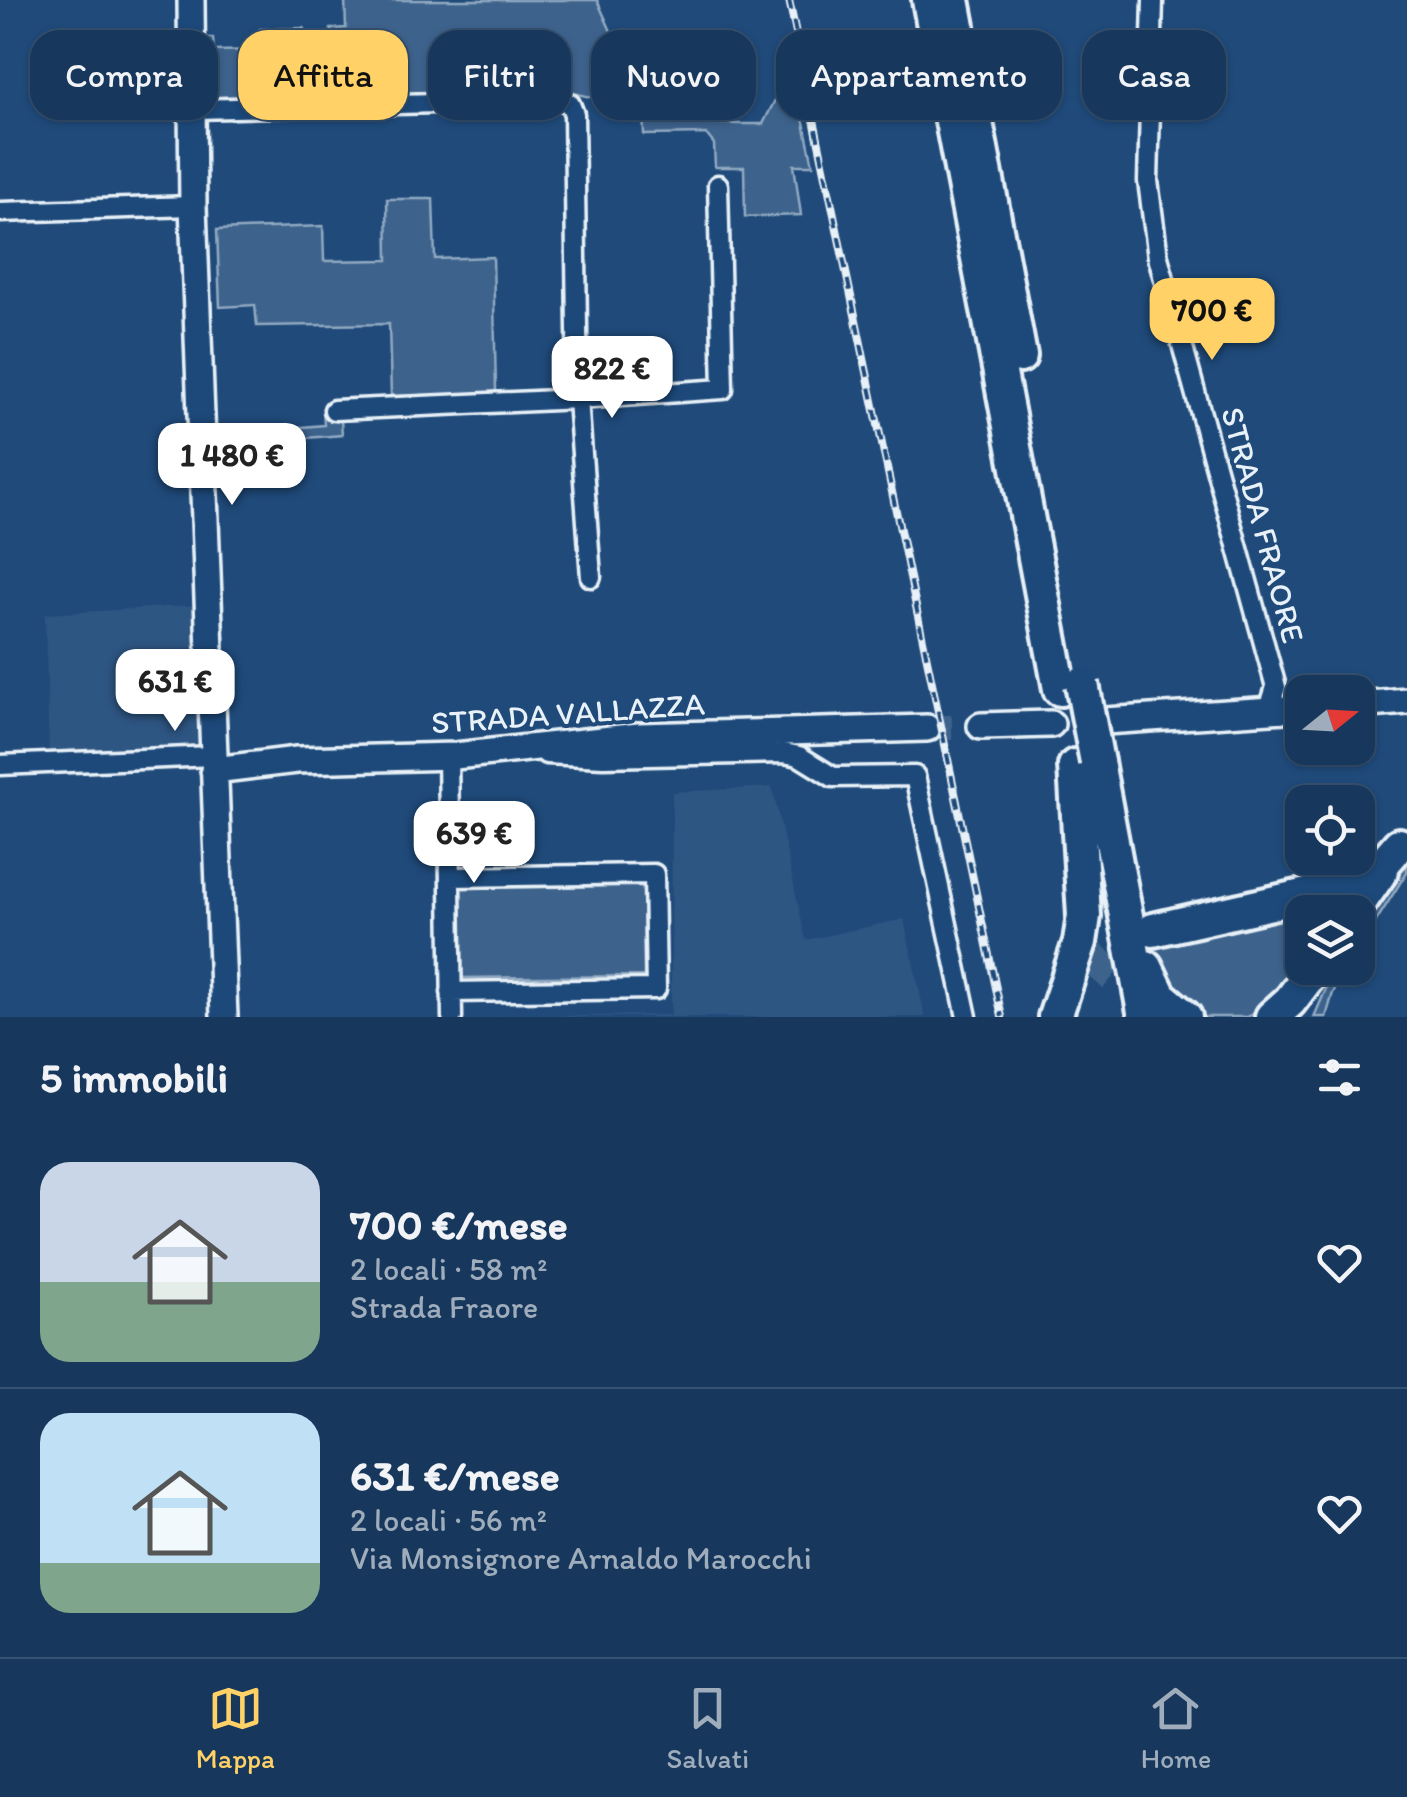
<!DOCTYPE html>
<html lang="it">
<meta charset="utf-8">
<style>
body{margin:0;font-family:Itim,sans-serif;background:#244365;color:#f1f3f6;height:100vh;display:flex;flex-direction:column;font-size:38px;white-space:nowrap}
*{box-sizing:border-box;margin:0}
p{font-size:32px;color:#9eacbb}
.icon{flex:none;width:55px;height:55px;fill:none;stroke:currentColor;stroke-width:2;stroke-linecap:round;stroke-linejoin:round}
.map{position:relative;height:1017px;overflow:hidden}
.panel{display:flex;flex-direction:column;background:#17385c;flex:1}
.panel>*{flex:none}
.top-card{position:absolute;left:30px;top:30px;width:1348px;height:90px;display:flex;gap:20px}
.needle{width:65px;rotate:72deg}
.buttons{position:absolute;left:1285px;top:675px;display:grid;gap:20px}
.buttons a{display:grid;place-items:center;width:90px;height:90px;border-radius:20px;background:#17385c;box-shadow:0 2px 8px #0004,0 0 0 2px #365272;font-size:50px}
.price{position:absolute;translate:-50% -85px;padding:0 22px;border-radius:20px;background:#fff;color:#222;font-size:32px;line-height:65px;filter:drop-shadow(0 2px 5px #0008)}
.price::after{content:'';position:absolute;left:50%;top:60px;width:30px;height:22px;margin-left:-15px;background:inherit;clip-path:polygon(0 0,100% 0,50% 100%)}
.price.active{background:#ffd166;color:#111}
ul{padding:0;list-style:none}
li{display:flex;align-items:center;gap:30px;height:250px;padding:0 40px}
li+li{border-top:2px solid #365272}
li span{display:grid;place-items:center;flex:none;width:280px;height:200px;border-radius:30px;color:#555}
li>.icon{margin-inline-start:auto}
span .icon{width:120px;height:120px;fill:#fffc;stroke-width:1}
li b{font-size:42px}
h2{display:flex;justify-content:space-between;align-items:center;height:120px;padding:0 40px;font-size:42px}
.tag{padding:0 35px;border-radius:30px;background:#17385c;box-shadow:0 2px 8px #0004,0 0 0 2px #365272;font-size:35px;line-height:90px}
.tag.active{background:#ffd166;color:#111}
.dock{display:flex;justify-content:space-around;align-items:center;height:140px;border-top:2px solid #365272;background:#17385c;font-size:28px;color:#9eacbb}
.dock a{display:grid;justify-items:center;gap:5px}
.dock .active{color:#ffd166}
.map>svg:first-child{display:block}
.built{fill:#2e5683}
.green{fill:#3c628c;stroke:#92aac2;stroke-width:2.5}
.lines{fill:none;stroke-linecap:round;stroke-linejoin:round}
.secondary-tunnel{stroke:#3d638d;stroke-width:25;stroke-dasharray:25 12;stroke-linecap:butt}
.highway-tunnel{stroke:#3d638d;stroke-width:32;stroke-dasharray:32 16;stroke-linecap:butt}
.street-casing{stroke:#e8f1f8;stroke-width:25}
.secondary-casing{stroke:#e8f1f8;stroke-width:32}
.highway-casing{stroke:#e8f1f8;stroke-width:40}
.street{stroke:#1f4a7a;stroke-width:18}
.secondary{stroke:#1f4a7a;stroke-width:25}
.highway{stroke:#1f4a7a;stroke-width:32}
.rail-casing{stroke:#e8f1f8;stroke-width:8}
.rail{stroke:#1f4a7a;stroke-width:4;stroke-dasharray:11;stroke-linecap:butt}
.highway-bridge-casing{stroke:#e8f1f8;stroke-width:40;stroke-linecap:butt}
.highway-bridge{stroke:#1f4a7a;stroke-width:32}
.labels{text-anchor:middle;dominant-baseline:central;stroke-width:8;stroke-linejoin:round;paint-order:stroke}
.street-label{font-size:32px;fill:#e8f1f8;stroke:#1f4a7a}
</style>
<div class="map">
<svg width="1407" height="1017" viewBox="0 0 1407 1017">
<rect width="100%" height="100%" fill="#1f4a7a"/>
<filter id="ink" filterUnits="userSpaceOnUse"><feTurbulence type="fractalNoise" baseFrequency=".01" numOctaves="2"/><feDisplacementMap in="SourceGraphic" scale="20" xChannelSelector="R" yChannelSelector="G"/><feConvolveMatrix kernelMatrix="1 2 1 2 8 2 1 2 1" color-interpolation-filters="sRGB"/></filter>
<g filter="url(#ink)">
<path class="built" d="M 200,605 L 204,760 L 49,757 L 45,614 Z
M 772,787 L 806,940 L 904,919 L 925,1017 L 458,1017 L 671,1015 L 672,792 Z"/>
<path class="green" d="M 345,0 L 597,0 C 642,100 646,126 763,124 L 792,66 L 813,165 L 794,165 L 801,215 L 745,217 L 744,167 L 715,167 L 714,144 L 706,134 L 644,135 L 643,110 L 574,93 L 533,90 L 215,97 L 209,94 L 206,38 L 213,38 L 214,51 L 260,50 L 260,29 L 304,28 L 305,81 L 350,81 L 350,52 L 331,52 L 331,29 L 346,28 Z
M 387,199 L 433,199 L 435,259 L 493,257 L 496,390 L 493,393 L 391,396 L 389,324 L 257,326 L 255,305 L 220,307 L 217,230 L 323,226 L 324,261 L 388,260 Z
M 340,403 L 342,435 L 281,440 L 280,429 L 324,425 L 323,408 L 326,404 Z
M 1407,850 L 1407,872 L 1358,950 L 1358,932 Z
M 643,886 L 644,976 L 461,978 L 460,888 Z
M 1347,893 L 1340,912 L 1302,912 L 1302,966 L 1263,1010 L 1247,1017 L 1203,1017 L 1190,1012 L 1148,954 L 1156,947 L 1154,937 Z
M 1335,968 L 1346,968 L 1333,993 L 1326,1017 L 1314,1017 Z"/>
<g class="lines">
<path class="secondary-tunnel" d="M 927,728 L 964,727"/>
<path class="highway-tunnel" d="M 1091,978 L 1115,950 L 1153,930"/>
<g class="street-casing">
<path id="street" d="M 1153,0 L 1148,181 L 1158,257 L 1276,687 L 1269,709
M 194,109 L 561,100 L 570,104 L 574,114 L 578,399 L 723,389 L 718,185
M 0,212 L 193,206
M 334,410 L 578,399 L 591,577
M 546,754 L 603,757 L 784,753 L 799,756 L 833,777 L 915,776 L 967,1017
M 448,757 L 452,1017
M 0,765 L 213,756
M 450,877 L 654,874 L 656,989 L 451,992"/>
</g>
<g class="secondary-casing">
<path id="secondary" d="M 191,0 L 193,206 L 224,1017
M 1358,705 L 1407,701
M 1105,721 L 1302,708
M 981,726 L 1051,724
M 214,770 L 297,760 L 455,756 L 639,736 L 927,728"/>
</g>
<g class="highway-casing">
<path id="highway" d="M 929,0 L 1060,689
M 953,0 L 1020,356
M 1097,762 L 1145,1017
M 1353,912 L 1382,870
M 1153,930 L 1346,886 L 1380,867 L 1399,845
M 1146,967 L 1160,996 L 1185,1017
M 1055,1017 L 1080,942 L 1084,916 L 1075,766
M 1272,1017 L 1290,1001 L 1315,968"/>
</g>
<use href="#street" class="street"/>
<use href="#secondary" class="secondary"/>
<use href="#highway" class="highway"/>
<g class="rail-casing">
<path id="rail" d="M 789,0 L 1002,1017"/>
</g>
<use href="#rail" class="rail"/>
<g class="highway-bridge-casing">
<path id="highway-bridge" d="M 1082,684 L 1097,762"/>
</g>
<use href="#highway-bridge" class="highway-bridge"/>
</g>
</g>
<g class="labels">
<g class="street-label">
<text transform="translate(1263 525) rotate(75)">STRADA FRAORE</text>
<text transform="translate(568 713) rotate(-4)">STRADA VALLAZZA</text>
</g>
</g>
</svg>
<div class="buttons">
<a><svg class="needle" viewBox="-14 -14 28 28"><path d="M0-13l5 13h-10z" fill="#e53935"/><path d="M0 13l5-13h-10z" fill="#9eacbb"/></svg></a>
<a><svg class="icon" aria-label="locate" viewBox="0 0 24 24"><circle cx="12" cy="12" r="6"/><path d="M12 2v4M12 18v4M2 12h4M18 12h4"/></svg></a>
<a><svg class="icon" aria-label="layers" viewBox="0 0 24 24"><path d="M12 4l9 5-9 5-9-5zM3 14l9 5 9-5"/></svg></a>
</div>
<b class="price active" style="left:1212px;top:363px">700 €</b>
<b class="price" style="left:612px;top:421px">822 €</b>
<b class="price" style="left:232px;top:508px">1 480 €</b>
<b class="price" style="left:175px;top:734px">631 €</b>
<b class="price" style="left:474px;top:886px">639 €</b>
<div class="top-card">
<a class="tag">Compra</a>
<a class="tag active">Affitta</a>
<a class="tag">Filtri</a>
<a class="tag">Nuovo</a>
<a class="tag">Appartamento</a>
<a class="tag">Casa</a>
</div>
</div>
<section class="panel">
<h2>5 immobili<svg class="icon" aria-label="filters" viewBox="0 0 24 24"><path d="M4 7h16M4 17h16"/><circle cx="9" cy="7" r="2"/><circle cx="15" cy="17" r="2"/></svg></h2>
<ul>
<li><span style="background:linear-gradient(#c9d6e8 60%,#7fa58c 0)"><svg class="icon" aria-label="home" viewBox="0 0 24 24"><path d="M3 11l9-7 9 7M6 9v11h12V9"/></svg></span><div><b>700 €/mese</b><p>2 locali · 58 m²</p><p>Strada Fraore</p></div><svg class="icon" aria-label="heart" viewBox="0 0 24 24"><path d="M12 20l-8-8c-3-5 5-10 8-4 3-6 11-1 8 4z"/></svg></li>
<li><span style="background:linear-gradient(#bfe0f5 75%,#7fa58c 0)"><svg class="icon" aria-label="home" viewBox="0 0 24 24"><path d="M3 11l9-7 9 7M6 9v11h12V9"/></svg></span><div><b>631 €/mese</b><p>2 locali · 56 m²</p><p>Via Monsignore Arnaldo Marocchi</p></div><svg class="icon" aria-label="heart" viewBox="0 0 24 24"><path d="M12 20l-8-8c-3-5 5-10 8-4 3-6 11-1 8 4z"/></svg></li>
</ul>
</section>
<nav class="dock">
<a class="active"><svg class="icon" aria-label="map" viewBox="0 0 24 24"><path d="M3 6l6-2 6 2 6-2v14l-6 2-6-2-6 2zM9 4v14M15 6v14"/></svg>Mappa</a>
<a><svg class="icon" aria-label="saved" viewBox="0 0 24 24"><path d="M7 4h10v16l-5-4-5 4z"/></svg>Salvati</a>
<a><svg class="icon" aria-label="home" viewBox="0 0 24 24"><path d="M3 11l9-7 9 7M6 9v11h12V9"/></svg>Home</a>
</nav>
